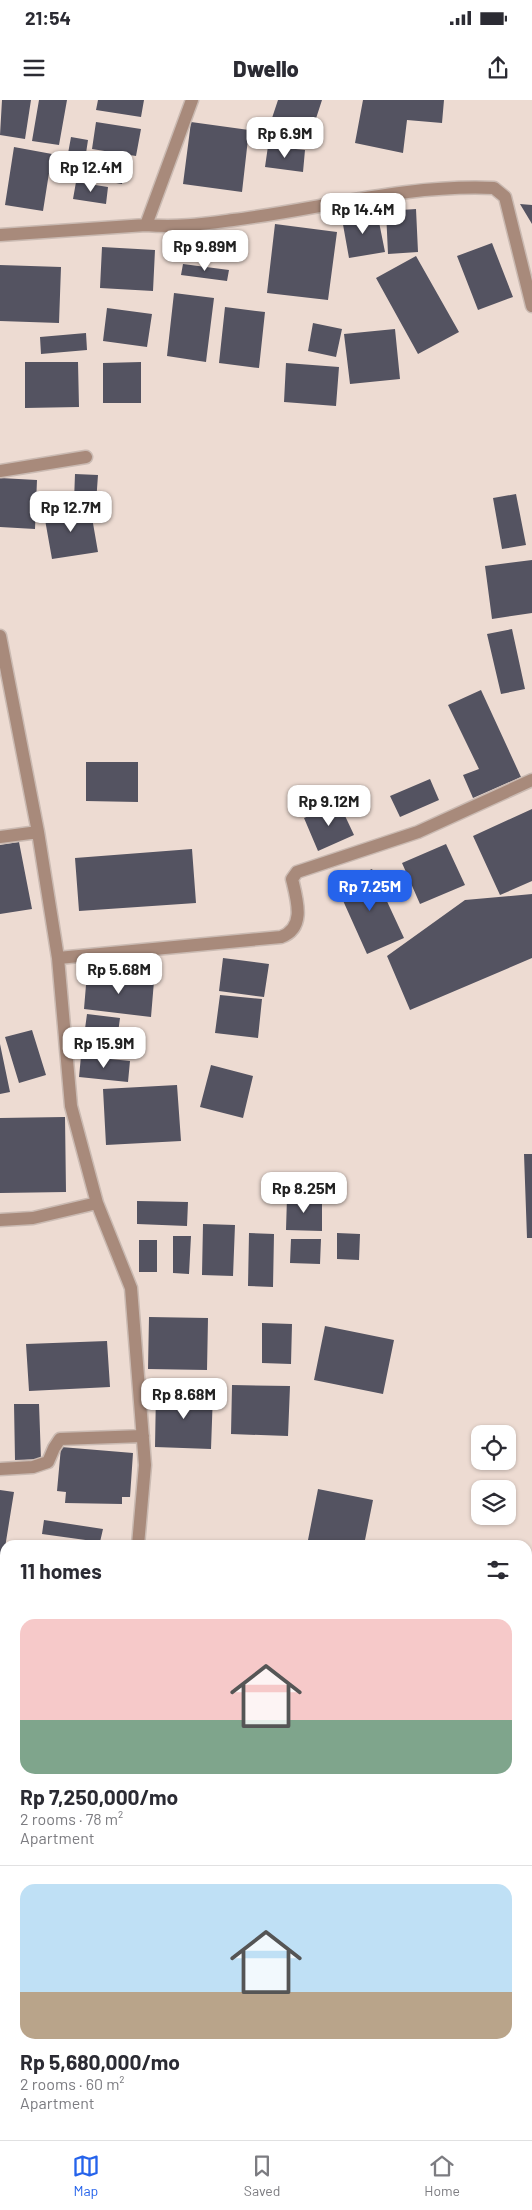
<!DOCTYPE html>
<meta charset="utf-8">
<style>
body{margin:0;font-family:Barlow,sans-serif;background:#f7f7f7;color:#2b2b33;height:100vh;display:flex;flex-direction:column;font-size:19px;white-space:nowrap}
*{box-sizing:border-box;margin:0}
p{font-size:16px;color:#7c7c81}
.icon{flex:none;width:28px;height:28px;fill:none;stroke:currentColor;stroke-width:2;stroke-linecap:round;stroke-linejoin:round}
.map{position:relative;flex:1;overflow:hidden}
.details{position:absolute;left:0px;top:1440px;width:532px;height:600px;display:flex;flex-direction:column;background:#fff;border-radius:15px 15px 0 0;box-shadow:0 1px 4px #0004}
.details>*{flex:none}
.tools{position:absolute;left:471px;top:1325px;display:grid;gap:10px}
.tools a{display:grid;place-items:center;width:45px;height:45px;border-radius:10px;background:#fff;box-shadow:0 1px 4px #0004;font-size:25px}
.price{position:absolute;translate:-50% -42px;padding:0 11px;border-radius:10px;background:#fff;color:#222;font-size:16px;line-height:32px;filter:drop-shadow(0 1px 2px #0008)}
.price::after{content:'';position:absolute;left:50%;top:30px;width:15px;height:11px;margin-left:-8px;background:inherit;clip-path:polygon(0 0,100% 0,50% 100%)}
.price.on{background:#2563eb;color:#fff}
ul{padding:0;list-style:none}
li{display:grid;align-content:center;gap:10px;height:265px;padding:0 20px}
li+li{border-top:1px solid #e1e1e2}
li span{display:grid;place-items:center;height:155px;border-radius:15px;color:#555}
li>.icon{margin-inline-start:auto}
span .icon{width:90px;height:90px;fill:#fffc;stroke-width:1}
li b{font-size:21px}
h2{display:flex;justify-content:space-between;align-items:center;height:60px;padding:0 20px;font-size:21px}
.status{display:flex;justify-content:space-between;align-items:center;height:35px;padding:0 25px;background:#fff;direction:ltr}
.status svg{height:14px;fill:currentColor}
header{display:flex;justify-content:space-between;align-items:center;height:65px;padding:0 20px;background:#fff;font-size:22px;font-weight:800}
.tab-bar{display:flex;justify-content:space-around;align-items:center;height:70px;border-top:1px solid #e1e1e2;background:#fff;font-size:14px;color:#7c7c81}
.tab-bar a{display:grid;justify-items:center;gap:2px}
.tab-bar .on{color:#2563eb}
.map>svg:first-child{display:block}
.building{fill:#545361}
.lines{fill:none;stroke-linecap:round;stroke-linejoin:round}
.minor-casing{stroke:#cabab2;stroke-width:15}
.minor{stroke:#a88a7b;stroke-width:12}
</style>
<div class="status"><b>21:54</b><svg viewBox="0 0 49 12"><path d="M0 12V9h3v3zM5 12V6h3v6zM10 12V3h3v9zM15 12V0h3v12zM26 1h20v11H26zM47 4h2v5h-2z"/></svg></div>
<header><svg class="icon" aria-label="menu" viewBox="0 0 24 24"><path d="M4 6h16M4 12h16M4 18h16"/></svg>Dwello<svg class="icon" aria-label="share" viewBox="0 0 24 24"><path d="M12 15V3M7 8l5-5 5 5M5 13v7h14v-7"/></svg></header>
<div class="map">
<svg width="532" height="2040" viewBox="0 0 532 2040">
<rect width="100%" height="100%" fill="#eddbd2"/>
<path class="building" d="M 2,0 L 31,0 L 25,39 L 0,35 Z
M 39,0 L 67,0 L 59,45 L 32,41 Z
M 98,0 L 144,0 L 141,17 L 96,10 Z
M 278,0 L 322,0 L 309,40 L 269,27 Z
M 363,0 L 444,0 L 442,23 L 407,20 L 403,53 L 355,43 Z
M 96,22 L 141,29 L 136,56 L 92,49 Z
M 191,22 L 249,30 L 242,92 L 183,84 Z
M 71,37 L 88,40 L 83,73 L 65,70 Z
M 268,46 L 305,50 L 303,72 L 265,67 Z
M 14,47 L 52,54 L 43,111 L 5,105 Z
M 96,56 L 126,60 L 122,84 L 92,79 Z
M 76,82 L 108,87 L 106,104 L 73,99 Z
M 520,104 L 532,105 L 532,124 Z
M 416,109 L 418,152 L 388,154 L 386,111 Z
M 377,112 L 385,152 L 349,158 L 342,119 Z
M 275,124 L 337,132 L 328,200 L 267,193 Z
M 170,133 L 227,139 L 224,161 L 168,154 Z
M 492,143 L 513,197 L 478,210 L 457,156 Z
M 102,147 L 155,150 L 153,191 L 100,188 Z
M 416,156 L 459,232 L 418,254 L 376,178 Z
M 183,164 L 229,170 L 227,181 L 181,175 Z
M 0,165 L 61,167 L 59,223 L 0,221 Z
M 174,193 L 214,198 L 206,262 L 167,256 Z
M 225,207 L 265,212 L 259,268 L 219,263 Z
M 107,208 L 152,214 L 147,247 L 103,241 Z
M 313,223 L 342,229 L 336,257 L 308,251 Z
M 395,229 L 400,279 L 350,284 L 344,234 Z
M 86,233 L 87,250 L 41,254 L 40,237 Z
M 25,262 L 78,262 L 79,307 L 25,308 Z
M 141,262 L 141,303 L 103,303 L 103,263 Z
M 286,263 L 339,267 L 336,306 L 284,302 Z
M 75,374 L 98,375 L 96,403 L 74,401 Z
M 0,378 L 37,380 L 35,429 L 0,427 Z
M 516,394 L 526,445 L 502,449 L 493,398 Z
M 90,406 L 98,452 L 52,459 L 44,414 Z
M 532,460 L 532,513 L 492,519 L 485,466 Z
M 512,529 L 525,589 L 501,594 L 487,534 Z
M 481,590 L 521,677 L 473,698 L 463,675 L 479,669 L 448,605 Z
M 86,662 L 138,662 L 138,702 L 86,701 Z
M 430,679 L 439,700 L 400,717 L 390,696 Z
M 339,703 L 354,735 L 318,751 L 304,718 Z
M 532,709 L 532,781 L 500,795 L 473,736 Z
M 19,742 L 32,809 L 0,814 L 0,745 Z
M 446,744 L 465,785 L 420,804 L 402,763 Z
M 192,749 L 196,803 L 79,811 L 75,758 Z
M 372,769 L 404,838 L 367,854 L 336,785 Z
M 532,794 L 532,858 L 410,910 L 387,856 L 465,800 Z
M 223,858 L 269,864 L 264,897 L 219,891 Z
M 87,873 L 154,881 L 151,917 L 84,909 Z
M 220,895 L 262,899 L 258,938 L 215,933 Z
M 87,914 L 120,918 L 115,956 L 82,951 Z
M 32,930 L 46,975 L 19,983 L 5,937 Z
M 0,944 L 10,992 L 0,994 Z
M 81,956 L 130,961 L 128,982 L 79,977 Z
M 211,965 L 253,976 L 243,1018 L 200,1007 Z
M 177,985 L 181,1041 L 106,1045 L 103,989 Z
M 65,1017 L 66,1092 L 0,1093 L 0,1018 Z
M 524,1054 L 532,1054 L 532,1138 L 527,1138 Z
M 287,1097 L 322,1098 L 322,1131 L 286,1130 Z
M 137,1101 L 188,1102 L 187,1126 L 137,1124 Z
M 203,1124 L 235,1125 L 233,1176 L 202,1175 Z
M 249,1133 L 274,1134 L 273,1187 L 248,1186 Z
M 337,1133 L 360,1134 L 359,1160 L 337,1159 Z
M 173,1136 L 191,1136 L 189,1174 L 173,1173 Z
M 291,1139 L 321,1139 L 320,1164 L 290,1163 Z
M 139,1140 L 157,1140 L 157,1172 L 139,1172 Z
M 149,1217 L 208,1218 L 207,1270 L 148,1269 Z
M 262,1223 L 292,1224 L 291,1264 L 262,1263 Z
M 325,1226 L 394,1240 L 383,1294 L 314,1280 Z
M 107,1241 L 110,1287 L 29,1291 L 26,1244 Z
M 232,1285 L 290,1286 L 288,1336 L 231,1334 Z
M 156,1291 L 213,1293 L 211,1349 L 155,1347 Z
M 14,1304 L 39,1304 L 41,1359 L 15,1360 Z
M 61,1347 L 133,1353 L 130,1397 L 122,1397 L 122,1404 L 65,1403 L 66,1392 L 57,1391 Z
M 318,1389 L 373,1400 L 364,1445 L 307,1445 Z
M 0,1390 L 14,1392 L 3,1460 L 0,1460 Z
M 44,1420 L 103,1429 L 100,1442 L 42,1434 Z
M 0,1501 L 5,1502 L 5,1555 L 0,1554 Z
M 5,1634 L 5,1691 L 0,1690 L 0,1654 Z"/>
<g class="lines">
<g class="minor-casing">
<path id="minor" d="M 146,125 C 176,128 203,124 233,120 C 320,109 406,84 494,88 L 505,97 L 532,206
M 0,135 L 146,125 L 192,0
M 0,371 L 86,357
M 0,536 L 38,732 L 58,858 L 71,1006 L 97,1103 L 131,1188 L 145,1365 L 138,1445
M 0,737 L 38,732
M 58,858 L 281,837 C 306,828 297,800 292,779 L 297,772 L 418,732 L 532,680
M 0,1120 L 33,1118 L 97,1103
M 0,1369 L 33,1367 L 48,1362 L 54,1348 L 60,1339 L 143,1336
M 2,2040 L 5,2028"/>
</g>
<use href="#minor" class="minor"/>
</g>
</svg>
<div class="tools">
<a><svg class="icon" aria-label="locate" viewBox="0 0 24 24"><circle cx="12" cy="12" r="6"/><path d="M12 2v4M12 18v4M2 12h4M18 12h4"/></svg></a>
<a><svg class="icon" aria-label="layers" viewBox="0 0 24 24"><path d="M12 4l9 5-9 5-9-5zM3 14l9 5 9-5"/></svg></a>
</div>
<b class="price" style="left:285px;top:59px">Rp 6.9M</b>
<b class="price" style="left:91px;top:93px">Rp 12.4M</b>
<b class="price" style="left:363px;top:135px">Rp 14.4M</b>
<b class="price" style="left:205px;top:172px">Rp 9.89M</b>
<b class="price" style="left:71px;top:433px">Rp 12.7M</b>
<b class="price" style="left:329px;top:727px">Rp 9.12M</b>
<b class="price on" style="left:370px;top:812px">Rp 7.25M</b>
<b class="price" style="left:119px;top:895px">Rp 5.68M</b>
<b class="price" style="left:104px;top:969px">Rp 15.9M</b>
<b class="price" style="left:304px;top:1114px">Rp 8.25M</b>
<b class="price" style="left:184px;top:1320px">Rp 8.68M</b>
<section class="details">
<h2>11 homes<svg class="icon" aria-label="filters" viewBox="0 0 24 24"><path d="M4 7h16M4 17h16"/><circle cx="9" cy="7" r="2"/><circle cx="15" cy="17" r="2"/></svg></h2>
<ul>
<li><span style="background:linear-gradient(#f6c9c9 65%,#7fa58c 0)"><svg class="icon" aria-label="home" viewBox="0 0 24 24"><path d="M3 11l9-7 9 7M6 9v11h12V9"/></svg></span><div><b>Rp 7,250,000/mo</b><p>2 rooms · 78 m²</p><p>Apartment</p></div></li>
<li><span style="background:linear-gradient(#bfe0f5 70%,#b9a48a 0)"><svg class="icon" aria-label="home" viewBox="0 0 24 24"><path d="M3 11l9-7 9 7M6 9v11h12V9"/></svg></span><div><b>Rp 5,680,000/mo</b><p>2 rooms · 60 m²</p><p>Apartment</p></div></li>
</ul>
</section>
</div>
<nav class="tab-bar">
<a class="on"><svg class="icon" aria-label="map" viewBox="0 0 24 24"><path d="M3 6l6-2 6 2 6-2v14l-6 2-6-2-6 2zM9 4v14M15 6v14"/></svg>Map</a>
<a><svg class="icon" aria-label="saved" viewBox="0 0 24 24"><path d="M7 4h10v16l-5-4-5 4z"/></svg>Saved</a>
<a><svg class="icon" aria-label="home" viewBox="0 0 24 24"><path d="M3 11l9-7 9 7M6 9v11h12V9"/></svg>Home</a>
</nav>
